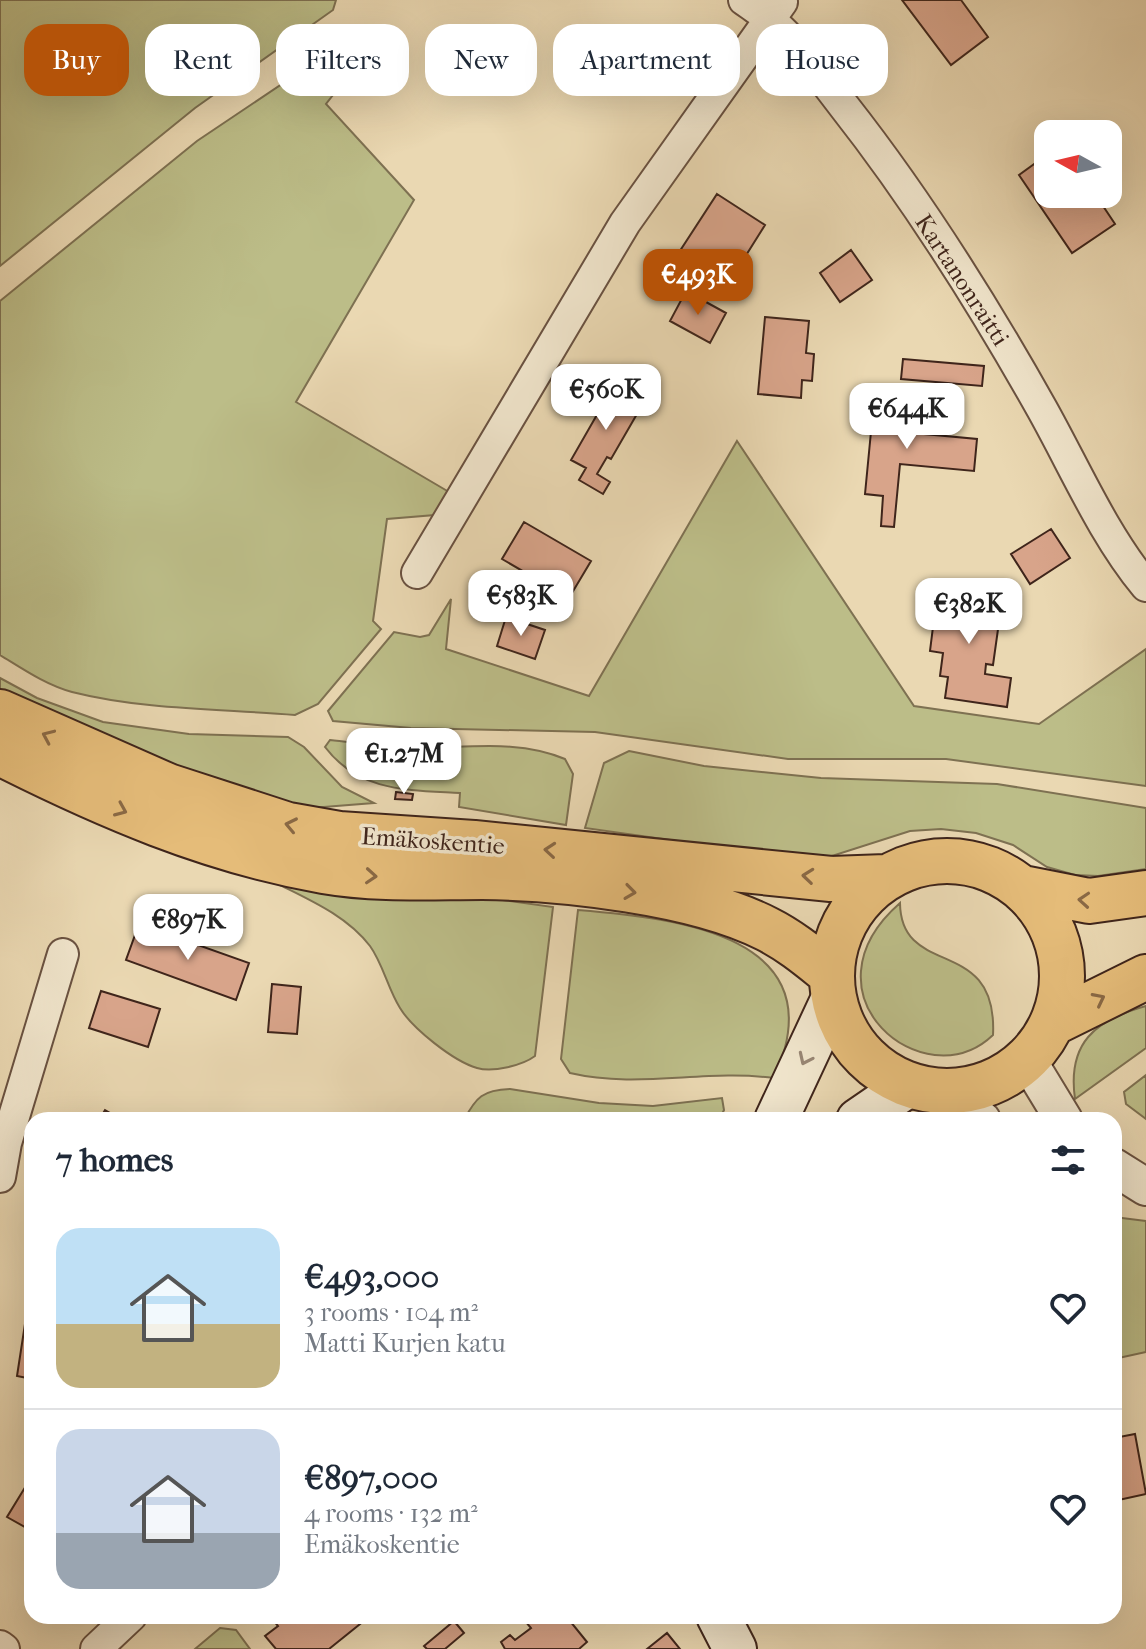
<!DOCTYPE html>
<meta charset="utf-8">
<style>
body{margin:0;font-family:"IM FELL French Canon",serif;background:#f6f6f7;color:#1f2937;height:100vh;display:flex;flex-direction:column;font-size:30px;white-space:nowrap}
*{box-sizing:border-box;margin:0}
p{font-size:26px;color:#747a83}
.icon{flex:none;width:44px;height:44px;fill:none;stroke:currentColor;stroke-width:2;stroke-linecap:round;stroke-linejoin:round}
.map{position:relative;flex:1;overflow:hidden}
.side{position:absolute;left:24px;top:1112px;width:1098px;height:512px;display:flex;flex-direction:column;background:#fff;border-radius:24px;box-shadow:0 8px 32px #0002}
.side>*{flex:none}
.hud{position:absolute;left:24px;top:24px;width:1098px;height:72px;display:flex;gap:16px}
.needle{width:52px;rotate:278deg}
.buttons{position:absolute;left:1034px;top:120px;display:grid;gap:16px}
.buttons a{display:grid;place-items:center;width:88px;height:88px;border-radius:16px;background:#fff;box-shadow:0 8px 32px #0002;font-size:40px}
.price{position:absolute;translate:-50% -68px;padding:0 18px;border-radius:16px;background:#fff;color:#222;font-size:26px;line-height:52px;filter:drop-shadow(0 2px 4px #0008)}
.price::after{content:'';position:absolute;left:50%;top:48px;width:24px;height:18px;margin-left:-12px;background:inherit;clip-path:polygon(0 0,100% 0,50% 100%)}
.price.selected{background:#b45309;color:#fff}
ul{padding:0;list-style:none}
li{display:flex;align-items:center;gap:24px;height:200px;padding:0 32px}
li+li{border-top:2px solid #e0e1e3}
li span{display:grid;place-items:center;flex:none;width:224px;height:160px;border-radius:24px;color:#555}
li>.icon{margin-inline-start:auto}
span .icon{width:96px;height:96px;fill:#fffc;stroke-width:1}
li b{font-size:34px}
h2{display:flex;justify-content:space-between;align-items:center;height:96px;padding:0 32px;font-size:34px}
.chip{padding:0 28px;border-radius:24px;background:#fff;box-shadow:0 8px 32px #0002;font-size:28px;line-height:72px}
.chip.selected{background:#b45309;color:#fff}
.map>svg:first-child{display:block}
.green{fill:#bcbd88;stroke:#7e7152;stroke-width:2}
.building{fill:#d8a48a;stroke:#3f251b;stroke-width:2}
.lines{fill:none;stroke-linecap:round;stroke-linejoin:round}
.minor-casing{stroke:#6a5241;stroke-width:34}
.tertiary-casing{stroke:#6a5241;stroke-width:40}
.secondary-casing{stroke:#3f251b;stroke-width:46}
.primary-casing{stroke:#3f251b;stroke-width:48}
.minor{stroke:#f1e6cd;stroke-width:30}
.tertiary{stroke:#f1e6cd;stroke-width:36}
.secondary{stroke:#f1e6cd;stroke-width:42}
.primary{stroke:#e5bc79;stroke-width:44}
.oneway{stroke:#8a6945}
.oneway2{stroke:#988674}
.labels{text-anchor:middle;dominant-baseline:central;stroke-width:7;stroke-linejoin:round;paint-order:stroke}
.street-label{font-size:24px;fill:#3f251b;stroke:#f1e6cd}
</style>
<div class="map">
<svg width="1146" height="1649" viewBox="0 0 1146 1649">
<rect width="100%" height="100%" fill="#ead8b2"/>
<filter id="stains"><feTurbulence type="fractalNoise" baseFrequency=".0025" numOctaves="4"/><feColorMatrix values="0 0 0 0 .2 0 0 0 0 .09 0 0 0 0 .02 0 0 0 .5 -.17"/></filter>
<radialGradient id="worn" r=".72"><stop offset=".6" stop-color="#630" stop-opacity="0"/><stop offset="1" stop-color="#630" stop-opacity=".3"/></radialGradient>
<path class="green" d="M 0,0 L 336,0 L 333,10 L 195,108 L 0,266 Z
M 340,45 L 358,63 L 326,104 L 414,200 L 296,402 L 449,492 L 435,515 L 387,519 L 373,621 L 381,629 L 318,704 L 295,715 C 222,709 143,710 72,692 C 46,685 23,669 0,655 L 0,301 L 197,141 Z
M 737,441 L 914,706 L 1039,724 L 1146,649 L 1146,786 L 946,759 L 788,759 L 595,732 L 411,728 L 333,721 L 328,711 L 394,632 L 420,637 L 429,635 L 451,599 L 446,649 L 589,696 Z
M 0,678 L 37,698 L 103,722 L 189,734 L 288,737 L 304,747 L 342,787 L 374,803 L 311,808 L 213,790 L 0,697 Z
M 330,740 C 358,743 388,748 417,748 C 468,748 518,739 565,759 L 573,774 L 566,825 L 459,807 L 460,793 C 408,790 359,792 325,747 Z
M 629,751 L 704,766 L 821,778 L 997,784 L 1146,808 L 1146,869 L 1098,876 L 1075,875 L 1047,867 L 1013,845 L 976,833 L 941,829 L 910,831 L 832,856 L 784,856 L 585,828 L 604,763 Z
M 278,884 L 436,900 L 480,897 L 553,907 L 535,1056 C 523,1065 493,1073 477,1068 C 453,1061 412,1028 400,1008 C 388,989 383,964 370,946 C 347,916 310,900 278,884 Z
M 900,903 C 901,980 998,934 993,1035 C 924,1101 796,994 900,903 Z
M 578,910 C 676,918 839,935 774,1078 C 705,1069 638,1089 570,1073 L 561,1059 Z
M 1146,1006 L 1146,1048 L 1075,1099 C 1067,1043 1095,1020 1146,1006 Z
M 1146,1075 L 1146,1119 L 1126,1104 L 1124,1092 Z
M 510,1089 L 599,1103 L 653,1106 L 722,1098 L 724,1110 L 719,1120 L 464,1120 C 476,1097 483,1090 510,1089 Z
M 1114,1217 L 1146,1221 L 1146,1352 L 1114,1359 Z
M 220,1628 L 236,1630 L 250,1649 L 195,1649 Z"/>
<path class="building" d="M 902,0 L 961,0 L 988,37 L 951,65 Z
M 1048,154 L 1048,194 L 1095,194 L 1115,224 L 1072,253 L 1019,175 Z
M 717,194 L 765,225 L 723,292 L 674,260 Z
M 851,250 L 872,280 L 840,302 L 820,273 Z
M 686,291 L 726,313 L 710,343 L 670,321 Z
M 765,317 L 809,321 L 806,353 L 814,354 L 812,381 L 802,380 L 801,398 L 758,394 Z
M 903,359 L 984,366 L 982,386 L 901,379 Z
M 610,376 L 633,390 L 628,399 L 641,407 L 611,459 L 607,457 L 597,474 L 610,482 L 603,494 L 579,480 L 586,468 L 571,460 L 602,406 L 595,401 Z
M 875,390 L 907,393 L 903,432 L 977,439 L 974,471 L 900,464 L 894,527 L 881,526 L 883,496 L 865,494 Z
M 524,522 L 591,561 L 569,598 L 502,559 Z
M 1051,529 L 1070,558 L 1030,584 L 1011,554 Z
M 961,583 L 997,589 L 994,614 L 1000,615 L 993,665 L 986,664 L 985,674 L 1011,678 L 1007,707 L 945,698 L 948,677 L 940,676 L 943,653 L 930,651 L 937,595 L 959,598 Z
M 506,617 L 545,630 L 535,659 L 497,646 Z
M 396,792 L 413,794 L 412,800 L 395,799 Z
M 139,924 L 249,963 L 236,1000 L 126,960 Z
M 272,984 L 301,987 L 297,1034 L 268,1032 Z
M 101,991 L 160,1009 L 148,1047 L 89,1028 Z
M 105,1110 L 122,1120 L 99,1120 Z
M 31,1285 L 32,1285 L 32,1379 L 17,1376 Z
M 1135,1434 L 1146,1494 L 1114,1501 L 1114,1438 Z
M 32,1476 L 32,1531 L 7,1517 Z
M 278,1616 L 289,1617 L 370,1616 L 329,1649 L 276,1649 L 265,1636 L 278,1626 L 273,1620 Z
M 533,1616 L 566,1616 L 587,1642 L 579,1649 L 505,1649 L 501,1642 L 510,1635 L 515,1640 L 531,1628 L 526,1622 Z
M 454,1621 L 464,1633 L 445,1649 L 427,1649 L 424,1646 Z
M 667,1633 L 680,1649 L 647,1649 Z"/>
<g class="lines">
<g class="minor-casing">
<path id="minor" d="M 744,0 C 786,27 813,66 843,105 C 917,199 983,304 1042,409 C 1075,468 1103,534 1146,586
M 417,573 L 625,223 L 782,2
M 0,1177 L 6,1143 L 63,954
M 0,1646 L 4,1649
M 96,1649 L 131,1616"/>
</g>
<g class="tertiary-casing">
<path id="tertiary" d="M 1027,1059 L 1064,1120
M 943,1091 L 982,1120
M 1114,1167 L 1146,1187"/>
</g>
<g class="secondary-casing">
<path id="secondary" d="M 776,1120 L 833,998
M 858,1120 L 909,1085
M 718,1616 L 735,1649"/>
</g>
<g class="primary-casing">
<path id="primary" d="M 0,712 L 168,786 L 288,825 L 339,834 L 474,843 L 831,879 L 886,877
M 0,753 C 103,805 209,851 324,871 C 376,880 429,877 482,877 C 562,878 695,892 767,929 C 791,941 811,958 831,974
M832 976a115 115 0 1 1 230 0a115 115 0 1 1-230 0Z
M 1023,888 L 1089,901 L 1146,893
M 1053,1023 L 1146,977"/>
</g>
<use href="#minor" class="minor"/>
<use href="#tertiary" class="tertiary"/>
<use href="#secondary" class="secondary"/>
<use href="#primary" class="primary"/>
</g>
<defs><path id="oneway-chevron" d="M-2-3.5L2.5 0L-2 3.5" fill="none" stroke-width="1.6" stroke-linecap="round" stroke-linejoin="round" transform="scale(2)"/></defs>
<g class="oneway">
<use href="#oneway-chevron" transform="translate(48 736) rotate(-156)"/>
<use href="#oneway-chevron" transform="translate(121 810) rotate(23)"/>
<use href="#oneway-chevron" transform="translate(291 825) rotate(-168)"/>
<use href="#oneway-chevron" transform="translate(550 850) rotate(-175)"/>
<use href="#oneway-chevron" transform="translate(371 876) rotate(4)"/>
<use href="#oneway-chevron" transform="translate(808 876) rotate(-174)"/>
<use href="#oneway-chevron" transform="translate(630 892) rotate(8)"/>
<use href="#oneway-chevron" transform="translate(1084 900) rotate(-176)"/>
<use href="#oneway-chevron" transform="translate(1099 999) rotate(-27)"/>
</g>
<use class="oneway2" href="#oneway-chevron" transform="translate(805 1059) rotate(115)"/>
<g class="labels">
<g class="street-label">
<text transform="translate(962 280) rotate(57)">Kartanonraitti</text>
<text transform="translate(433 841) rotate(4)">Emäkoskentie</text>
</g>
</g>
<rect width="100%" height="100%" filter="url(#stains)"/>
<rect width="100%" height="100%" fill="url(#worn)"/>
</svg>
<div class="buttons">
<a><svg class="needle" viewBox="-14 -14 28 28"><path d="M0-13l5 13h-10z" fill="#e53935"/><path d="M0 13l5-13h-10z" fill="#747a83"/></svg></a>
</div>
<b class="price selected" style="left:698px;top:317px">€493K</b>
<b class="price" style="left:606px;top:432px">€560K</b>
<b class="price" style="left:907px;top:451px">€644K</b>
<b class="price" style="left:521px;top:638px">€583K</b>
<b class="price" style="left:969px;top:646px">€382K</b>
<b class="price" style="left:404px;top:796px">€1.27M</b>
<b class="price" style="left:188px;top:962px">€897K</b>
<div class="hud">
<a class="chip selected">Buy</a>
<a class="chip">Rent</a>
<a class="chip">Filters</a>
<a class="chip">New</a>
<a class="chip">Apartment</a>
<a class="chip">House</a>
</div>
<section class="side">
<h2>7 homes<svg class="icon" aria-label="filters" viewBox="0 0 24 24"><path d="M4 7h16M4 17h16"/><circle cx="9" cy="7" r="2"/><circle cx="15" cy="17" r="2"/></svg></h2>
<ul>
<li><span style="background:linear-gradient(#bfe0f5 60%,#c2b280 0)"><svg class="icon" aria-label="home" viewBox="0 0 24 24"><path d="M3 11l9-7 9 7M6 9v11h12V9"/></svg></span><div><b>€493,000</b><p>3 rooms · 104 m²</p><p>Matti Kurjen katu</p></div><svg class="icon" aria-label="heart" viewBox="0 0 24 24"><path d="M12 20l-8-8c-3-5 5-10 8-4 3-6 11-1 8 4z"/></svg></li>
<li><span style="background:linear-gradient(#c9d6e8 65%,#9aa5b1 0)"><svg class="icon" aria-label="home" viewBox="0 0 24 24"><path d="M3 11l9-7 9 7M6 9v11h12V9"/></svg></span><div><b>€897,000</b><p>4 rooms · 132 m²</p><p>Emäkoskentie</p></div><svg class="icon" aria-label="heart" viewBox="0 0 24 24"><path d="M12 20l-8-8c-3-5 5-10 8-4 3-6 11-1 8 4z"/></svg></li>
</ul>
</section>
</div>
